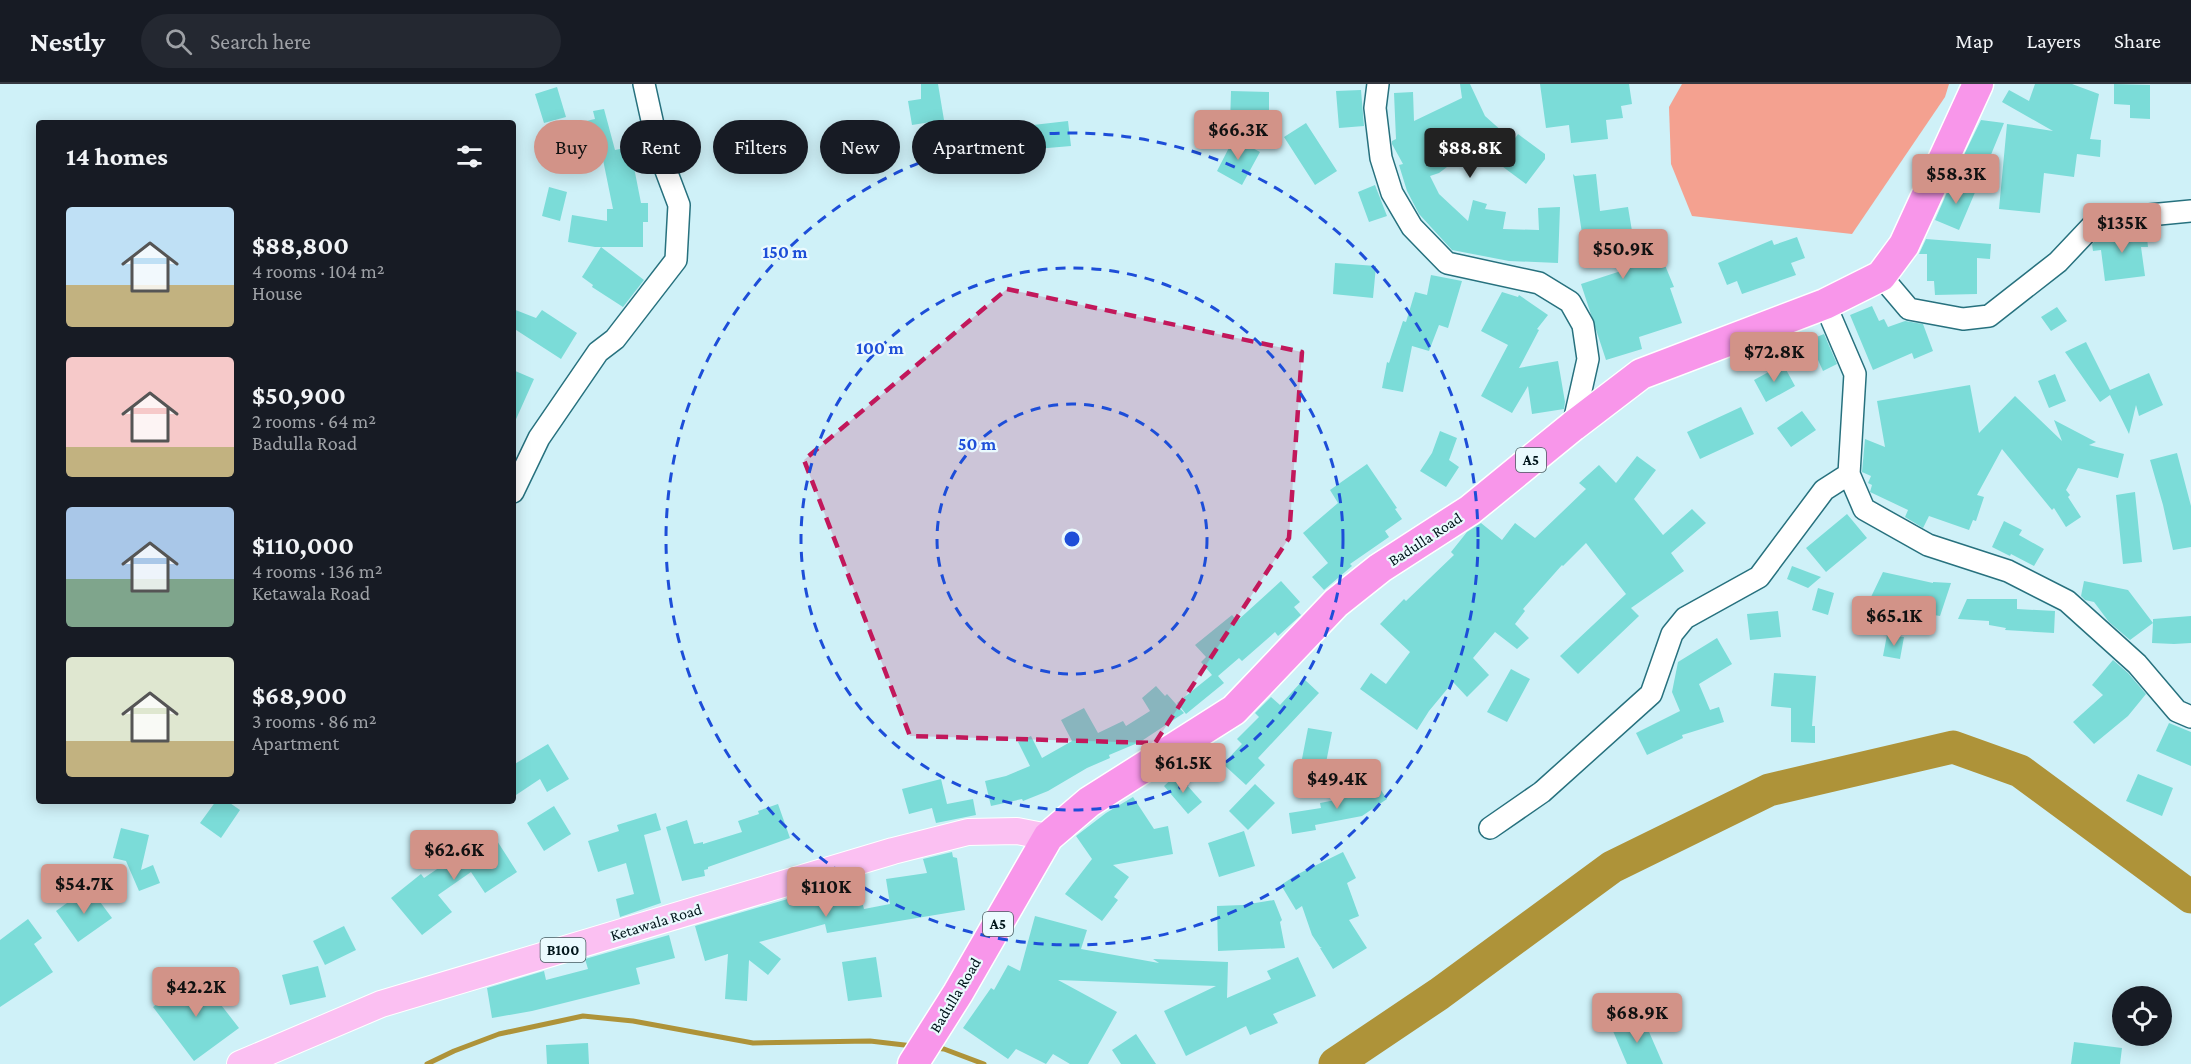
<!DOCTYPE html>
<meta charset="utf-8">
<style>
body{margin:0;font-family:"Crimson Pro",serif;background:#242831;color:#f1f3f6;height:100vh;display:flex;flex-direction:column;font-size:22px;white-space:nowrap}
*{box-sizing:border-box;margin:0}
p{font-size:20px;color:#9ea1a6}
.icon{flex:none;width:33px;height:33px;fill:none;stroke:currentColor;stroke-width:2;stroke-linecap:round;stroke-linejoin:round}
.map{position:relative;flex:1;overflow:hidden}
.side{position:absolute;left:36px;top:36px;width:480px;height:684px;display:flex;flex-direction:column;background:#171b24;border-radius:6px;box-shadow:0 3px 15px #0003}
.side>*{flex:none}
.guide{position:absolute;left:534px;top:36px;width:570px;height:54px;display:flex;gap:12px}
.controls{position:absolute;left:2112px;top:902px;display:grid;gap:12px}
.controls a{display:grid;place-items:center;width:60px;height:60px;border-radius:50%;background:#171b24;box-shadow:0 3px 15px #0003;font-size:30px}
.price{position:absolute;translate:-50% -51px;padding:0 14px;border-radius:6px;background:#d29388;color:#111;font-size:20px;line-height:39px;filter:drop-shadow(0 2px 3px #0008)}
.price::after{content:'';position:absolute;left:50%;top:36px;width:18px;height:14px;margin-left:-9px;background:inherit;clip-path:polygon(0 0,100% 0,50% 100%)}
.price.on{background:#222;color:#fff}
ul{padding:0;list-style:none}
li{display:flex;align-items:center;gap:18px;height:150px;padding:0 30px}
li span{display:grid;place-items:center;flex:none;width:168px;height:120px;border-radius:6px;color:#555}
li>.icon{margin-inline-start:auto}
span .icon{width:72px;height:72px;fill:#fffc;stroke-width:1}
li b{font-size:26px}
h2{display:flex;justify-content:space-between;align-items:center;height:72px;padding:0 30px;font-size:26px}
.pill{padding:0 21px;border-radius:27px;background:#171b24;box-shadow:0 3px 15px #0003;font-size:21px;line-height:54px}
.pill.on{background:#d29388;color:#111}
header{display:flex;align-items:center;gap:36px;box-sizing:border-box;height:84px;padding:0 30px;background:#171b24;border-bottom:2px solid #363941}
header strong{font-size:28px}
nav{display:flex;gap:33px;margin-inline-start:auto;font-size:21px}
.search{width:420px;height:54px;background:#242831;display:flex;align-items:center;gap:15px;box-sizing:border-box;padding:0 21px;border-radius:33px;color:#9ea1a6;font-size:22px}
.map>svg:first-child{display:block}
.green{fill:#f4a190}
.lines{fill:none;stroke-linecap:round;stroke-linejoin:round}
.stream{stroke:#ae9339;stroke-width:5}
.river{stroke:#ae9339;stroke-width:33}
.building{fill:#7bdcd8}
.minor-casing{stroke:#27717e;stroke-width:24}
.major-casing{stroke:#fff;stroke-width:28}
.highway-casing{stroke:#fff;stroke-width:33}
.minor{stroke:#fff;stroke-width:21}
.major{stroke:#fbc0f2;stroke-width:26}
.highway{stroke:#f896ea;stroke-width:30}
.marked{fill:#c2185b;fill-opacity:0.2;stroke:#c2185b;stroke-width:4.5;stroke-dasharray:12 8;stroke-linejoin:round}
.ring{fill:none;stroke:#1d4ed8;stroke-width:3;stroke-dasharray:10 8}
.labels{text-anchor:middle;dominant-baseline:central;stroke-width:4.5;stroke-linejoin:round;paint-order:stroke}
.shield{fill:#eafafe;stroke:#465a5f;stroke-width:1.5}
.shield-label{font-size:15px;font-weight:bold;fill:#00151b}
.street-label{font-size:16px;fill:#00151b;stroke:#eafafe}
.centre{fill:#1d4ed8;stroke:#eafafe;stroke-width:3}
.ring-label{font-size:18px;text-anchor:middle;font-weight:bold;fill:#1d4ed8;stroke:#eafafe;stroke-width:4.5;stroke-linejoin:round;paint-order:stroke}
</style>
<header>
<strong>Nestly</strong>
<div class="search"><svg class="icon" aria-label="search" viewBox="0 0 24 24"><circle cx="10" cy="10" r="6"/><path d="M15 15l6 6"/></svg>Search here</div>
<nav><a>Map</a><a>Layers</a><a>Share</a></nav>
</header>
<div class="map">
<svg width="2191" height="980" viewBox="0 0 2191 980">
<rect width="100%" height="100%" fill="#cff1f8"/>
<path class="green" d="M 1682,0 L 1949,0 L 1945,13 L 1852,150 L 1692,132 L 1671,80 L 1669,23 Z"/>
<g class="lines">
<path class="stream" d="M 934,964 L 944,965 L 984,980
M 427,980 L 454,967 L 499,950 L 583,932 L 633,937 L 753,959 L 870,957 L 913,962"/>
<path class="river" d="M 1335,980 L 1439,910 L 1612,783 L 1769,706 L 1953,663 L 2020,687 L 2191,813"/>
</g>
<path class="building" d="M 921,0 L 938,0 L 944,36 L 912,41 L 908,17 L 921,15 Z
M 1460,0 L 1470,0 L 1485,32 L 1513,57 L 1518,50 L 1545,70 L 1545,75 L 1526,100 L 1491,74 L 1486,79 L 1471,65 L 1439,89 L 1430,92 L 1439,110 L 1468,137 L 1473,116 L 1487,120 L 1485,125 L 1506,128 L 1503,145 L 1539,146 L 1538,124 L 1560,123 L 1558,179 L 1509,177 L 1452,166 L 1419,130 L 1407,107 L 1399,81 L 1403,80 L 1392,60 L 1392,57 L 1396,55 L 1394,9 L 1413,8 L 1414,37 L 1462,14 Z
M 1540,0 L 1629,0 L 1632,20 L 1621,22 L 1623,34 L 1606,36 L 1608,55 L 1571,59 L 1569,41 L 1546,44 Z
M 2035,0 L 2072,0 L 2099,10 L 2090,55 L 2101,56 L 2100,73 L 2077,70 L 2074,93 L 2044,89 L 2040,129 L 1999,125 L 2007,40 L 2053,47 L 2002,18 L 2009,6 L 2029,17 Z
M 2114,0 L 2150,1 L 2150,35 L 2130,34 L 2130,21 L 2114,20 Z
M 557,3 L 566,33 L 544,39 L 535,10 Z
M 1361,6 L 1364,42 L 1339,44 L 1336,7 Z
M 1231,7 L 1269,8 L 1269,42 L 1230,41 Z
M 604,25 L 615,66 L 630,63 L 641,119 L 648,119 L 648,138 L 643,138 L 643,163 L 595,163 L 568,158 L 572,131 L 607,137 L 607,125 L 613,125 L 599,56 L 591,58 L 586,37 L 595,35 L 593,27 Z
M 1981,36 L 2004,39 L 1988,78 L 1963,73 Z
M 1068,37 L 1071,62 L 1036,65 L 1033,41 Z
M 1306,39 L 1337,87 L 1315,101 L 1284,53 Z
M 1234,54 L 1260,68 L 1242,101 L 1217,87 Z
M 1573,90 L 1575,92 L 1596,90 L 1600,127 L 1628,123 L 1633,153 L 1643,181 L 1662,174 L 1674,203 L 1670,204 L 1682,239 L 1639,253 L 1642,265 L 1606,276 L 1581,200 L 1624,186 L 1611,152 L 1583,156 Z
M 1952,97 L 1976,106 L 1959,146 L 1935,136 Z
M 1375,101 L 1387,132 L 1369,138 L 1358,108 Z
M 549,103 L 567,108 L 560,137 L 542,132 Z
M 2146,145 L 2148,163 L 2141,163 L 2145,192 L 2105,197 L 2101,166 L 2093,167 L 2092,160 L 2099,153 L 2119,147 Z
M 1797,153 L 1805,174 L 1791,179 L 1796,191 L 1742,210 L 1737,197 L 1727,201 L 1718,179 L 1772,156 L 1774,161 Z
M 1926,155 L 1991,160 L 1990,175 L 1977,174 L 1977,210 L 1935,211 L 1934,197 L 1927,197 L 1927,170 L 1919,170 Z
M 601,163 L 644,196 L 623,223 L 592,203 L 593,201 L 582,193 Z
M 1335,179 L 1376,182 L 1373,214 L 1333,210 Z
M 1431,191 L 1462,197 L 1448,244 L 1439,241 L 1429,267 L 1412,262 L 1403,308 L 1382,304 L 1387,278 L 1389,279 L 1403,237 L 1406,238 L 1415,208 L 1427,211 Z
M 1502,208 L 1518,213 L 1519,211 L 1548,231 L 1537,245 L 1539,246 L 1519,284 L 1558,277 L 1565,318 L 1564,325 L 1532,330 L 1528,302 L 1512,329 L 1481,312 L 1508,261 L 1481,247 Z
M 1872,222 L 1879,237 L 1884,235 L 1888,243 L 1905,237 L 1923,240 L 1933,267 L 1914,275 L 1912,269 L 1873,286 L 1850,231 Z
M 2057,223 L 2067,237 L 2051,247 L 2041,233 Z
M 513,225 L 536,234 L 542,226 L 577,249 L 561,275 L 513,244 Z
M 1824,250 L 1837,280 L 1823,287 L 1809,256 Z
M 2086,258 L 2110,306 L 2149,289 L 2163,321 L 2139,332 L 2136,321 L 2129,350 L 2110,311 L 2100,318 L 2065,268 Z
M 1783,280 L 1795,302 L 1766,318 L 1754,296 Z
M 513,286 L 534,295 L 513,342 Z
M 2055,290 L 2066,317 L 2049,324 L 2038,297 Z
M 1970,301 L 1979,349 L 2015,312 L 2062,357 L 2054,336 L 2096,358 L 2089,361 L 2124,370 L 2118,394 L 2078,384 L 2066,406 L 2070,411 L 2068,413 L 2081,433 L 2066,443 L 2054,424 L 2052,426 L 2002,365 L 1977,411 L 1984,413 L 1976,437 L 1973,436 L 1969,446 L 1929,432 L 1923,444 L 1905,433 L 1908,426 L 1870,408 L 1872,401 L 1868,399 L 1871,392 L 1862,388 L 1865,355 L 1885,363 L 1877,317 Z
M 1741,323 L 1754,350 L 1700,375 L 1687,348 Z
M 1802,327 L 1816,346 L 1791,363 L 1777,344 Z
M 1440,347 L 1457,354 L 1449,376 L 1459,383 L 1446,403 L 1420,387 L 1432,369 Z
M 2177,369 L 2191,422 L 2191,463 L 2173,466 L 2163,421 L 2150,376 Z
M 1637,372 L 1656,386 L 1634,415 L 1663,451 L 1692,425 L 1706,439 L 1671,469 L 1684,487 L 1631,524 L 1639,532 L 1578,590 L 1560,572 L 1626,510 L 1586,459 L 1563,482 L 1562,481 L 1523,525 L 1525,527 L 1515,540 L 1529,554 L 1517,565 L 1495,548 L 1473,574 L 1489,591 L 1467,613 L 1453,598 L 1429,627 L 1417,646 L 1360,605 L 1371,589 L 1386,600 L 1410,568 L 1380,540 L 1404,515 L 1406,517 L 1454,471 L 1451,468 L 1467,448 L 1481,439 L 1502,456 L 1515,439 L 1535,454 L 1586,405 L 1579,399 L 1599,381 L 1616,399 Z
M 1367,380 L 1397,424 L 1395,425 L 1402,435 L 1385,447 L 1389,453 L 1350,480 L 1352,482 L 1324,506 L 1312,493 L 1328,479 L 1303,449 L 1338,419 L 1330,406 Z
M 2135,408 L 2142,478 L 2123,480 L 2116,411 Z
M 1847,430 L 1867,454 L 1826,488 L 1806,464 Z
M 2004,437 L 2022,446 L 2019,451 L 2044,465 L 2034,482 L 2011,470 L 2010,472 L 1992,463 Z
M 1792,482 L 1821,493 L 1808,504 L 1787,495 Z
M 1883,488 L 1933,499 L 1933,498 L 1951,499 L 1940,532 L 1894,524 L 1871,513 Z
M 1281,497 L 1300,518 L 1294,523 L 1301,531 L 1278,552 L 1275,548 L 1242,577 L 1239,574 L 1218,592 L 1224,599 L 1186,630 L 1177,619 L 1212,591 L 1201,578 L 1206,573 L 1195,561 L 1232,531 L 1237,537 Z
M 2084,497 L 2128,506 L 2153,539 L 2153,535 L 2191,532 L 2191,559 L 2174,560 L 2152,559 L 2153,539 L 2130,556 L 2109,538 L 2094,518 L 2085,516 L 2081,512 Z
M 1818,504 L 1834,509 L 1828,531 L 1812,526 Z
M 1967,515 L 2017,515 L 2017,525 L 2055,527 L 2054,549 L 2005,546 L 2006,544 L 1989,541 L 1989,537 L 1958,535 Z
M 1778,527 L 1781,553 L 1750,556 L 1747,530 Z
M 1887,551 L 1904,553 L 1900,575 L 1883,572 Z
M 1717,554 L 1732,580 L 1699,600 L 1710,626 L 1719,623 L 1724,638 L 1682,651 L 1683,654 L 1647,671 L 1636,649 L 1680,627 L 1672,608 L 1678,578 Z
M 2113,576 L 2128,589 L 2146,610 L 2128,632 L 2094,660 L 2073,638 L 2103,611 L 2092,601 Z
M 1511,585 L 1530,595 L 1507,638 L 1487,628 Z
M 1774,589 L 1816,592 L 1812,642 L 1815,642 L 1815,659 L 1791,658 L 1791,624 L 1771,622 Z
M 1304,595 L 1319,609 L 1258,674 L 1265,681 L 1246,701 L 1223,680 L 1242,660 L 1237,655 L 1259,633 L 1255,629 L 1271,613 L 1280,621 Z
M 1156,602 L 1165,612 L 1167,610 L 1184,629 L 1140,658 L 1109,671 L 1110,674 L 1087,684 L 1048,707 L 1023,717 L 1022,715 L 991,722 L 985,697 L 1006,692 L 1030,682 L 1018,658 L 1031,652 L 1042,674 L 1072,657 L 1061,636 L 1084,624 L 1098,649 L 1123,637 L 1126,642 L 1150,627 L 1142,614 Z
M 2169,639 L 2191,648 L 2191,682 L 2156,667 Z
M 1308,644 L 1332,648 L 1325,684 L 1301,680 Z
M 548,660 L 569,695 L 547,708 L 540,695 L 513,713 L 513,681 Z
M 1177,690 L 1202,718 L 1188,730 L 1164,702 Z
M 2138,690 L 2173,704 L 2162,732 L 2126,717 Z
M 941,695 L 947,720 L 973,715 L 976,731 L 936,739 L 932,724 L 909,730 L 902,705 Z
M 1376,699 L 1387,715 L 1362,732 L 1315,741 L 1316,746 L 1292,750 L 1289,729 L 1321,724 L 1320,719 L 1356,712 Z
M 1255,700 L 1275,719 L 1248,746 L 1229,727 Z
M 1133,713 L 1154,745 L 1168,742 L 1173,770 L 1113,781 L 1129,793 L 1114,813 L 1118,816 L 1102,837 L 1065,810 L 1092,775 L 1076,752 L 1106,729 Z
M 216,717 L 227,717 L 240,726 L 221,754 L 200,739 Z
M 778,720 L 790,754 L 708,783 L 708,785 L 704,786 L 705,792 L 682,797 L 666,743 L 687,736 L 694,760 L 703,758 L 703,760 L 742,748 L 738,737 L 759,730 L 758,727 Z
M 554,722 L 571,750 L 544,767 L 527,739 Z
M 656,729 L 661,746 L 644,751 L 661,819 L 620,833 L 616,815 L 634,810 L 626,779 L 598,788 L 588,757 L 619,747 L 617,741 Z
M 121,744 L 149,751 L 141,786 L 153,781 L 160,799 L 139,807 L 126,777 L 113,774 Z
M 490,746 L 517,788 L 485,809 L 471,788 L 438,811 L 452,828 L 422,851 L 391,814 L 421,790 L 424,794 L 459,770 L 457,767 Z
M 1244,747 L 1255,782 L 1219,793 L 1208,759 Z
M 952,768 L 953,773 L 957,774 L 965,826 L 827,849 L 825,840 L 759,858 L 781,875 L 768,891 L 749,876 L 747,917 L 725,915 L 728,870 L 705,877 L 695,842 L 856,795 L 864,825 L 890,820 L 886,795 L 927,789 L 923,775 Z
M 1343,768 L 1356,794 L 1347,799 L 1359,832 L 1349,836 L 1367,864 L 1333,885 L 1320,864 L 1322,863 L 1320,863 L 1312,851 L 1302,822 L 1296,826 L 1281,801 L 1296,791 Z
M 89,803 L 112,834 L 78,858 L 56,827 Z
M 1274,816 L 1282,836 L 1280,838 L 1285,864 L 1218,867 L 1217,822 L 1243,821 Z
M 1035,832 L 1087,846 L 1081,865 L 1159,879 L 1153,875 L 1228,878 L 1227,914 L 1271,895 L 1267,887 L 1298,873 L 1316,912 L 1273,930 L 1278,939 L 1250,951 L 1246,942 L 1186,972 L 1164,927 L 1216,902 L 1058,896 L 1117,928 L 1088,980 L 1070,980 L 1053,970 L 1046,980 L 1016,965 L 1008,975 L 963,944 L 991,904 L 994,906 L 1008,881 L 1020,887 Z
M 28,835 L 42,854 L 34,860 L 53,888 L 0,923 L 0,856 Z
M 344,842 L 356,866 L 325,881 L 313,857 Z
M 669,851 L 675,874 L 636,884 L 640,900 L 532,927 L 492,934 L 487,904 L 544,887 L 546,896 L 588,885 L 585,875 Z
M 876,873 L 882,913 L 848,917 L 842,878 Z
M 318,882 L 326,913 L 290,921 L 282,891 Z
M 197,890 L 239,944 L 194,977 L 153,923 Z
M 1643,934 L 1663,980 L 1627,980 L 1613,947 Z
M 1136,950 L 1156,980 L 1121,980 L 1112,966 Z
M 2074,958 L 2122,964 L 2120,980 L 2071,980 Z
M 588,959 L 589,980 L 547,980 L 546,961 Z"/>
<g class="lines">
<g class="minor-casing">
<path id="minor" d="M 1378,0 L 1375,24 L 1381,74 L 1392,109 L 1412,143 L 1447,179 L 1539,199 L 1570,218 L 1583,241 L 1588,275 L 1573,342
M 1881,192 L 1909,225 L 1963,235 L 1989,232 L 2058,178 L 2092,142 L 2118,134 L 2191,127
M 1825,220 L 1855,290 L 1849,390 L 1864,425 L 1928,461 L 2008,487 L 2067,517 L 2137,580 L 2177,627 L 2191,633
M 513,408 L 539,354 L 598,268 L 615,255 L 676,176 L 679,121 L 659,68 L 644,0
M 1490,744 L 1542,708 L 1651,610 L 1672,550 L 1685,534 L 1759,493 L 1824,406 L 1849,390"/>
</g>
<g class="major-casing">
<path id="major" d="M 240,980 L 381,920 L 893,767 L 968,748 L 1017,747 L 1048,753"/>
</g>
<g class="highway-casing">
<path id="highway" d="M 913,980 L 958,909 L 1048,753 L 1089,718 L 1234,626 L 1336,519 L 1380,484 L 1470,426 L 1573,342 L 1641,290 L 1825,220 L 1881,192 L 1904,161 L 1978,0"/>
</g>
<use href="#minor" class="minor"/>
<use href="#major" class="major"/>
<use href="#highway" class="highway"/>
</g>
<path class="marked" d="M 1007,205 L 1302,268 L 1289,454 L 1155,659 L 910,652 L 804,376 Z"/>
<g class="ring">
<circle cx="1072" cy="455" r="135"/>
<circle cx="1072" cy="455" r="271"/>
<circle cx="1072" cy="455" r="406"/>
</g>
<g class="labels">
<g class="shield">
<rect x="1516" y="364" width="30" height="24" rx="4.5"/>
<rect x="983" y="828" width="30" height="24" rx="4.5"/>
<rect x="540.5" y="854" width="45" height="24" rx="4.5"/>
</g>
<g class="shield-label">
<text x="1531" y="376">A5</text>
<text x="998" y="840">A5</text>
<text x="563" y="866">B100</text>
</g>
<g class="street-label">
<text transform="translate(1425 455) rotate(-33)">Badulla Road</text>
<text transform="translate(656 838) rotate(-17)">Ketawala Road</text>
<text transform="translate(955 911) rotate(-59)">Badulla Road</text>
</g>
</g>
<circle cx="1072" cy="455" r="9" class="centre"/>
<g class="ring-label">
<text x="785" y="174">150 m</text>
<text x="880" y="270">100 m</text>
<text x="977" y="366">50 m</text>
</g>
</svg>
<div class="controls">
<a><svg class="icon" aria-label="locate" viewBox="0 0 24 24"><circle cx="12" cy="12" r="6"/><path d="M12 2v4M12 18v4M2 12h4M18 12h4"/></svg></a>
</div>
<b class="price" style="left:1238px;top:77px">$66.3K</b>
<b class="price on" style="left:1470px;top:95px">$88.8K</b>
<b class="price" style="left:1956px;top:121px">$58.3K</b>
<b class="price" style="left:2122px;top:170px">$135K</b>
<b class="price" style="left:1623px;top:196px">$50.9K</b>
<b class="price" style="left:1774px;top:299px">$72.8K</b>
<b class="price" style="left:1894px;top:563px">$65.1K</b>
<b class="price" style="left:1183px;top:710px">$61.5K</b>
<b class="price" style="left:1337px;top:726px">$49.4K</b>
<b class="price" style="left:454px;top:797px">$62.6K</b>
<b class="price" style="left:84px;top:831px">$54.7K</b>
<b class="price" style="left:826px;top:834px">$110K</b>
<b class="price" style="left:196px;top:934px">$42.2K</b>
<b class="price" style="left:1637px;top:960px">$68.9K</b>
<div class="guide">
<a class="pill on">Buy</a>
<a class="pill">Rent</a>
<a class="pill">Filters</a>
<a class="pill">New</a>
<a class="pill">Apartment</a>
</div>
<section class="side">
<h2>14 homes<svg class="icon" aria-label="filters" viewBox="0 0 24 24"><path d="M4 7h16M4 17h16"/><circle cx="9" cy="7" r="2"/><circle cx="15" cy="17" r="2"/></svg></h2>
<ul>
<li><span style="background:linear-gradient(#bfe0f5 65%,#c2b280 0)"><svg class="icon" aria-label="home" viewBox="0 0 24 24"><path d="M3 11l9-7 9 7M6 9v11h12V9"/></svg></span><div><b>$88,800</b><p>4 rooms · 104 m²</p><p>House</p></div></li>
<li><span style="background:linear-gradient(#f6c9c9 75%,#c2b280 0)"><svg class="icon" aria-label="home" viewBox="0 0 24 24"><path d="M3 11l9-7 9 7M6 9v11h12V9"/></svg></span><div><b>$50,900</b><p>2 rooms · 64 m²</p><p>Badulla Road</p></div></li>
<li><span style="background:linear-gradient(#a9c7e8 60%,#7fa58c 0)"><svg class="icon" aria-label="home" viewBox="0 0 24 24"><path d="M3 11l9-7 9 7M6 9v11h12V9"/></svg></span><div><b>$110,000</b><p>4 rooms · 136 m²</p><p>Ketawala Road</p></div></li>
<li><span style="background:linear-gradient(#dfe7d0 70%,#c2b280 0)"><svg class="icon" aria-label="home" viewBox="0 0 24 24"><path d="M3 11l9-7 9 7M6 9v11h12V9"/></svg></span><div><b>$68,900</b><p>3 rooms · 86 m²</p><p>Apartment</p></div></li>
</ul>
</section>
</div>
